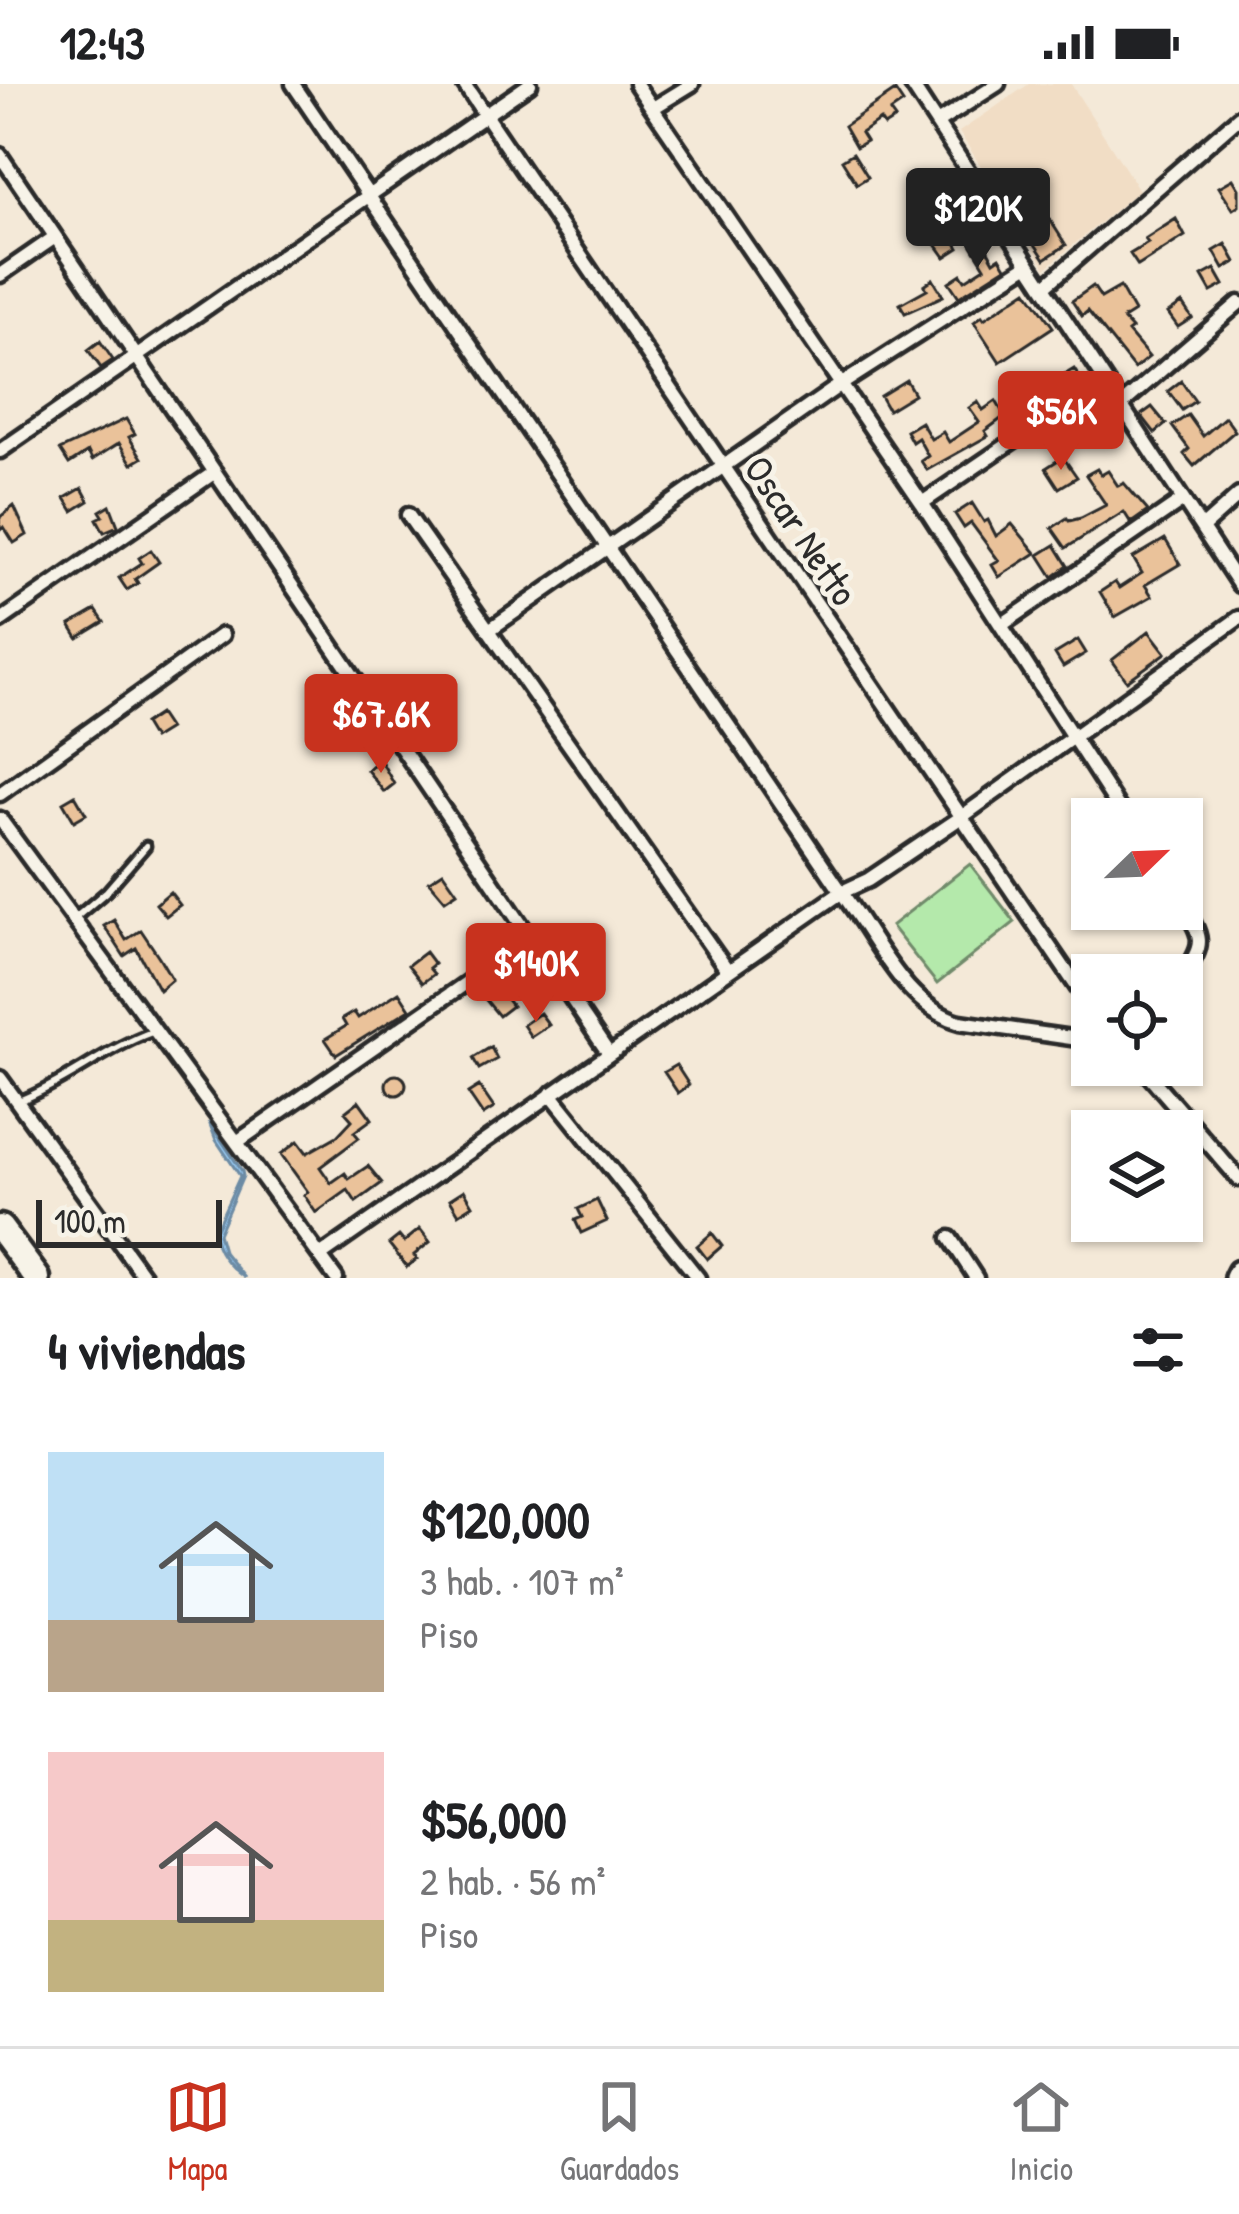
<!DOCTYPE html>
<html lang="es">
<meta charset="utf-8">
<style>
body{margin:0;font-family:"Patrick Hand",sans-serif;background:#f6f6f6;color:#202124;height:100vh;display:flex;flex-direction:column;font-size:45px;white-space:nowrap}
*{box-sizing:border-box;margin:0}
p{font-size:39px;color:#757577}
.icon{flex:none;width:66px;height:66px;fill:none;stroke:currentColor;stroke-width:2;stroke-linecap:round;stroke-linejoin:round}
.map{position:relative;height:1194px;overflow:hidden}
.drawer{display:flex;flex-direction:column;background:#fff;flex:1}
.drawer>*{flex:none}
.needle{width:78px;rotate:67deg}
.buttons{position:absolute;left:1071px;top:714px;display:grid;gap:24px}
.buttons a{display:grid;place-items:center;width:132px;height:132px;border-radius:0px;background:#fff;box-shadow:0 3px 9px #0004;font-size:60px}
.scale{position:absolute;left:36px;bottom:30px;width:186px;box-sizing:border-box;padding-left:12px;border:6px solid #2b2b2b;border-top:0;font-size:33px;line-height:42px;white-space:nowrap;color:#2b2b2b;-webkit-text-stroke:9px #f7f3e8;paint-order:stroke}
.price{position:absolute;translate:-50% -102px;padding:0 27px;border-radius:12px;background:#c8321e;color:#fff;font-size:39px;line-height:78px;filter:drop-shadow(0 3px 6px #0008)}
.price::after{content:'';position:absolute;left:50%;top:72px;width:36px;height:27px;margin-left:-18px;background:inherit;clip-path:polygon(0 0,100% 0,50% 100%)}
.price.selected{background:#222;color:#fff}
ul{padding:0;list-style:none}
li{display:flex;align-items:center;gap:36px;height:300px;padding:0 48px}
li span{display:grid;place-items:center;flex:none;width:336px;height:240px;border-radius:0px;color:#555}
li>.icon{margin-inline-start:auto}
span .icon{width:144px;height:144px;fill:#fffc;stroke-width:1}
li b{font-size:51px}
h2{display:flex;justify-content:space-between;align-items:center;height:144px;padding:0 48px;font-size:51px}
.status{display:flex;justify-content:space-between;align-items:center;height:84px;padding:0 60px;background:#fff;direction:ltr}
.status svg{height:33px;fill:currentColor}
.menu{display:flex;justify-content:space-around;align-items:center;height:168px;border-top:3px solid #e0e0e0;background:#fff;font-size:33px;color:#757577}
.menu a{display:grid;justify-items:center;gap:6px}
.menu .selected{color:#c8321e}
.map>svg:first-child{display:block}
.built{fill:#f1ddc5}
.green{fill:#b4e9ab;stroke:#708a6b;stroke-width:3}
.water{fill:#98cbf5;stroke:#6c8ba4;stroke-width:3}
.building{fill:#eac29a;stroke:#2b2b2b;stroke-width:3}
.lines{fill:none;stroke-linecap:round;stroke-linejoin:round}
.lane-casing{stroke:#2b2b2b;stroke-width:15}
.street-casing{stroke:#2b2b2b;stroke-width:21}
.primary-casing{stroke:#2b2b2b;stroke-width:30}
.highway-casing{stroke:#2b2b2b;stroke-width:33}
.lane{stroke:#f7f3e8;stroke-width:6}
.street{stroke:#f7f3e8;stroke-width:12}
.primary{stroke:#f7f3e8;stroke-width:21}
.highway{stroke:#f7f3e8;stroke-width:24}
.labels{text-anchor:middle;dominant-baseline:central;stroke-width:10;stroke-linejoin:round;paint-order:stroke}
.street-label{font-size:39px;fill:#2b2b2b;stroke:#f7f3e8}
</style>
<div class="status"><b>12:43</b><svg viewBox="0 0 49 12"><path d="M0 12V9h3v3zM5 12V6h3v6zM10 12V3h3v9zM15 12V0h3v12zM26 1h20v11H26zM47 4h2v5h-2z"/></svg></div>
<div class="map">
<svg width="1239" height="1194" viewBox="0 0 1239 1194">
<rect width="100%" height="100%" fill="#f4e9d8"/>
<filter id="ink" filterUnits="userSpaceOnUse"><feTurbulence type="fractalNoise" baseFrequency=".00833" numOctaves="2"/><feDisplacementMap in="SourceGraphic" scale="24" xChannelSelector="R" yChannelSelector="G"/><feConvolveMatrix kernelMatrix="1 2 1 2 8 2 1 2 1" color-interpolation-filters="sRGB"/></filter>
<g filter="url(#ink)">
<path class="built" d="M 1029,0 L 1071,0 L 1139,106 L 1046,184 L 959,48 Z"/>
<path class="green" d="M 970,780 L 1015,838 L 937,900 L 891,842 Z"/>
<path class="water" d="M 209,1038 L 242,1087 L 243,1092 L 218,1150 L 223,1167 L 245,1194 C 231,1184 216,1169 214,1149 L 240,1092 L 216,1056 Z"/>
<path class="building" d="M 895,7 L 903,19 L 890,28 L 895,35 L 884,42 L 880,36 L 861,49 L 866,57 L 856,63 L 844,42 Z
M 853,69 L 868,93 L 857,100 L 842,76 Z
M 1233,95 L 1239,105 L 1239,121 L 1233,125 L 1219,103 Z
M 934,99 L 947,119 L 952,115 L 962,130 L 940,144 L 918,109 Z
M 1036,114 L 1066,161 L 1045,175 L 1014,129 Z
M 1176,135 L 1185,152 L 1138,182 L 1130,170 L 1148,159 L 1145,155 Z
M 949,147 L 959,164 L 945,173 L 933,156 Z
M 981,154 L 994,177 L 1000,173 L 1006,183 L 959,213 L 949,198 L 961,190 L 965,196 L 985,183 L 971,160 Z
M 1226,160 L 1236,178 L 1224,185 L 1214,167 Z
M 1215,185 L 1224,201 L 1211,208 L 1202,192 Z
M 933,195 L 943,212 L 905,229 L 900,220 L 927,205 L 924,201 Z
M 1093,202 L 1101,214 L 1120,203 L 1134,228 L 1123,235 L 1132,245 L 1128,248 L 1149,273 L 1134,285 L 1088,227 L 1082,232 L 1072,217 Z
M 1027,206 L 1053,243 L 1000,278 L 974,238 L 982,232 L 984,235 Z
M 1182,219 L 1192,234 L 1178,243 L 1168,229 Z
M 100,257 L 113,276 L 101,284 L 88,266 Z
M 1074,285 L 1079,293 L 1047,321 L 1038,307 Z
M 906,296 L 914,310 L 888,326 L 880,312 Z
M 1181,297 L 1195,317 L 1182,326 L 1168,307 Z
M 996,317 L 1005,332 L 985,347 L 988,352 L 927,386 L 921,377 L 928,372 L 918,354 L 912,358 L 906,347 L 921,338 L 931,355 L 943,348 L 949,358 L 979,338 L 969,324 L 978,318 L 983,326 Z
M 1152,323 L 1166,340 L 1155,349 L 1141,331 Z
M 1188,331 L 1203,352 L 1225,333 L 1235,347 L 1194,382 L 1184,370 L 1189,365 L 1172,342 Z
M 126,335 L 135,350 L 129,353 L 142,374 L 132,380 L 119,359 L 92,376 L 88,368 L 69,380 L 60,366 Z
M 1063,373 L 1077,393 L 1059,404 L 1046,384 Z
M 1097,385 L 1101,391 L 1108,387 L 1118,402 L 1124,399 L 1148,427 L 1131,439 L 1124,428 L 1066,464 L 1052,444 L 1067,434 L 1069,437 L 1081,434 L 1106,421 L 1086,391 Z
M 82,404 L 89,417 L 73,427 L 65,414 Z
M 972,419 L 984,438 L 988,436 L 996,452 L 1012,440 L 1036,469 L 999,493 L 992,481 L 999,477 L 971,439 L 964,444 L 955,430 Z
M 110,421 L 118,442 L 104,448 L 97,435 L 103,432 L 100,427 Z
M 14,422 L 27,451 L 14,459 L 4,443 L 0,446 L 0,433 Z
M 1165,455 L 1180,480 L 1145,501 L 1152,512 L 1115,533 L 1100,508 L 1115,498 L 1119,504 L 1142,489 L 1133,474 Z
M 1055,461 L 1068,482 L 1053,493 L 1039,471 Z
M 151,466 L 159,478 L 135,495 L 138,499 L 127,506 L 119,494 L 142,479 L 139,474 Z
M 96,526 L 104,538 L 78,554 L 70,541 Z
M 1149,547 L 1166,569 L 1127,597 L 1112,576 Z
M 1078,556 L 1086,569 L 1063,583 L 1055,570 Z
M 346,614 L 355,625 L 339,638 L 330,626 Z
M 159,630 L 169,645 L 153,655 L 144,640 Z
M 380,675 L 394,700 L 384,708 L 367,686 Z
M 75,711 L 86,730 L 74,737 L 63,718 Z
M 443,788 L 457,808 L 445,816 L 429,797 Z
M 170,808 L 180,821 L 166,832 L 156,820 Z
M 114,836 L 126,856 L 141,846 L 159,873 L 172,895 L 159,906 L 136,864 L 124,872 L 111,852 L 104,842 Z
M 425,868 L 434,880 L 429,884 L 434,890 L 422,899 L 408,881 Z
M 498,904 L 512,922 L 499,932 L 485,915 Z
M 399,908 L 410,925 L 336,971 L 325,955 L 346,942 L 342,935 L 354,928 L 358,934 Z
M 540,929 L 549,941 L 531,953 L 523,941 Z
M 491,963 L 497,975 L 479,985 L 473,974 Z
M 676,981 L 689,1001 L 678,1009 L 664,988 Z
M386 1001a10 10 0 1 1 20 0a10 10 0 1 1-20 0Z
M 479,1002 L 494,1024 L 483,1031 L 468,1009 Z
M 359,1017 L 372,1035 L 354,1048 L 359,1054 L 320,1083 L 331,1099 L 345,1089 L 349,1095 L 368,1082 L 382,1099 L 356,1118 L 348,1106 L 316,1129 L 304,1111 L 308,1108 L 281,1070 L 298,1057 L 307,1069 L 337,1052 L 352,1036 L 345,1028 Z
M 464,1106 L 473,1121 L 459,1130 L 450,1115 Z
M 597,1116 L 607,1137 L 581,1149 L 575,1136 L 582,1133 L 578,1125 Z
M 420,1145 L 430,1158 L 414,1171 L 417,1175 L 407,1183 L 389,1160 L 399,1152 L 404,1158 Z
M 712,1149 L 722,1162 L 707,1175 L 697,1162 Z"/>
<g class="lines">
<g class="lane-casing">
<path id="lane" d="M 74,835 L 107,807 L 146,762
M 21,1016 C 67,998 105,965 152,948"/>
</g>
<g class="street-casing">
<path id="street" d="M 293,0 L 851,822 C 881,864 908,923 960,938 L 1092,957
M 464,0 L 1092,925
M 636,0 L 922,419 L 1126,735
M 911,0 L 1239,501
M 653,24 L 692,0
M 937,39 L 998,0
M 0,71 L 609,970
M 0,191 L 55,153
M 1044,203 L 1239,33
M 1121,321 L 1239,219
M 0,367 L 530,0
M 922,419 L 1104,295
M 408,431 L 728,887
M 1202,444 L 1239,411
M 0,537 L 215,388
M 1003,540 L 1183,416
M 489,546 L 834,305 L 1029,180
M 0,710 L 222,551
M 0,735 L 336,1194
M 1182,891 C 1207,860 1202,852 1182,821
M 1140,981 L 1239,1095
M 0,994 L 145,1194
M 551,1010 L 698,1194
M 237,1058 L 531,854
M 950,1154 L 976,1194
M 320,1172 L 842,808 L 868,796 L 960,734 L 1239,534"/>
</g>
<g class="primary-casing">
<path id="primary" d="M 1236,1194 L 1239,1188"/>
</g>
<g class="highway-casing">
<path id="highway" d="M 0,1144 L 37,1194"/>
</g>
<use href="#lane" class="lane"/>
<use href="#street" class="street"/>
<use href="#primary" class="primary"/>
<use href="#highway" class="highway"/>
</g>
</g>
<g class="labels">
<g class="street-label">
<text transform="translate(802 446) rotate(56)">Oscar Netto</text>
</g>
</g>
</svg>
<div class="buttons">
<a><svg class="needle" viewBox="-14 -14 28 28"><path d="M0-13l5 13h-10z" fill="#e53935"/><path d="M0 13l5-13h-10z" fill="#757577"/></svg></a>
<a><svg class="icon" aria-label="locate" viewBox="0 0 24 24"><circle cx="12" cy="12" r="6"/><path d="M12 2v4M12 18v4M2 12h4M18 12h4"/></svg></a>
<a><svg class="icon" aria-label="layers" viewBox="0 0 24 24"><path d="M12 4l9 5-9 5-9-5zM3 14l9 5 9-5"/></svg></a>
</div>
<div class="scale">100 m</div>
<b class="price selected" style="left:978px;top:186px">$120K</b>
<b class="price" style="left:1061px;top:389px">$56K</b>
<b class="price" style="left:381px;top:692px">$67.6K</b>
<b class="price" style="left:536px;top:941px">$140K</b>
</div>
<section class="drawer">
<h2>4 viviendas<svg class="icon" aria-label="filters" viewBox="0 0 24 24"><path d="M4 7h16M4 17h16"/><circle cx="9" cy="7" r="2"/><circle cx="15" cy="17" r="2"/></svg></h2>
<ul>
<li><span style="background:linear-gradient(#bfe0f5 70%,#b9a48a 0)"><svg class="icon" aria-label="home" viewBox="0 0 24 24"><path d="M3 11l9-7 9 7M6 9v11h12V9"/></svg></span><div><b>$120,000</b><p>3 hab. · 107 m²</p><p>Piso</p></div></li>
<li><span style="background:linear-gradient(#f6c9c9 70%,#c2b280 0)"><svg class="icon" aria-label="home" viewBox="0 0 24 24"><path d="M3 11l9-7 9 7M6 9v11h12V9"/></svg></span><div><b>$56,000</b><p>2 hab. · 56 m²</p><p>Piso</p></div></li>
</ul>
</section>
<nav class="menu">
<a class="selected"><svg class="icon" aria-label="map" viewBox="0 0 24 24"><path d="M3 6l6-2 6 2 6-2v14l-6 2-6-2-6 2zM9 4v14M15 6v14"/></svg>Mapa</a>
<a><svg class="icon" aria-label="saved" viewBox="0 0 24 24"><path d="M7 4h10v16l-5-4-5 4z"/></svg>Guardados</a>
<a><svg class="icon" aria-label="home" viewBox="0 0 24 24"><path d="M3 11l9-7 9 7M6 9v11h12V9"/></svg>Inicio</a>
</nav>
